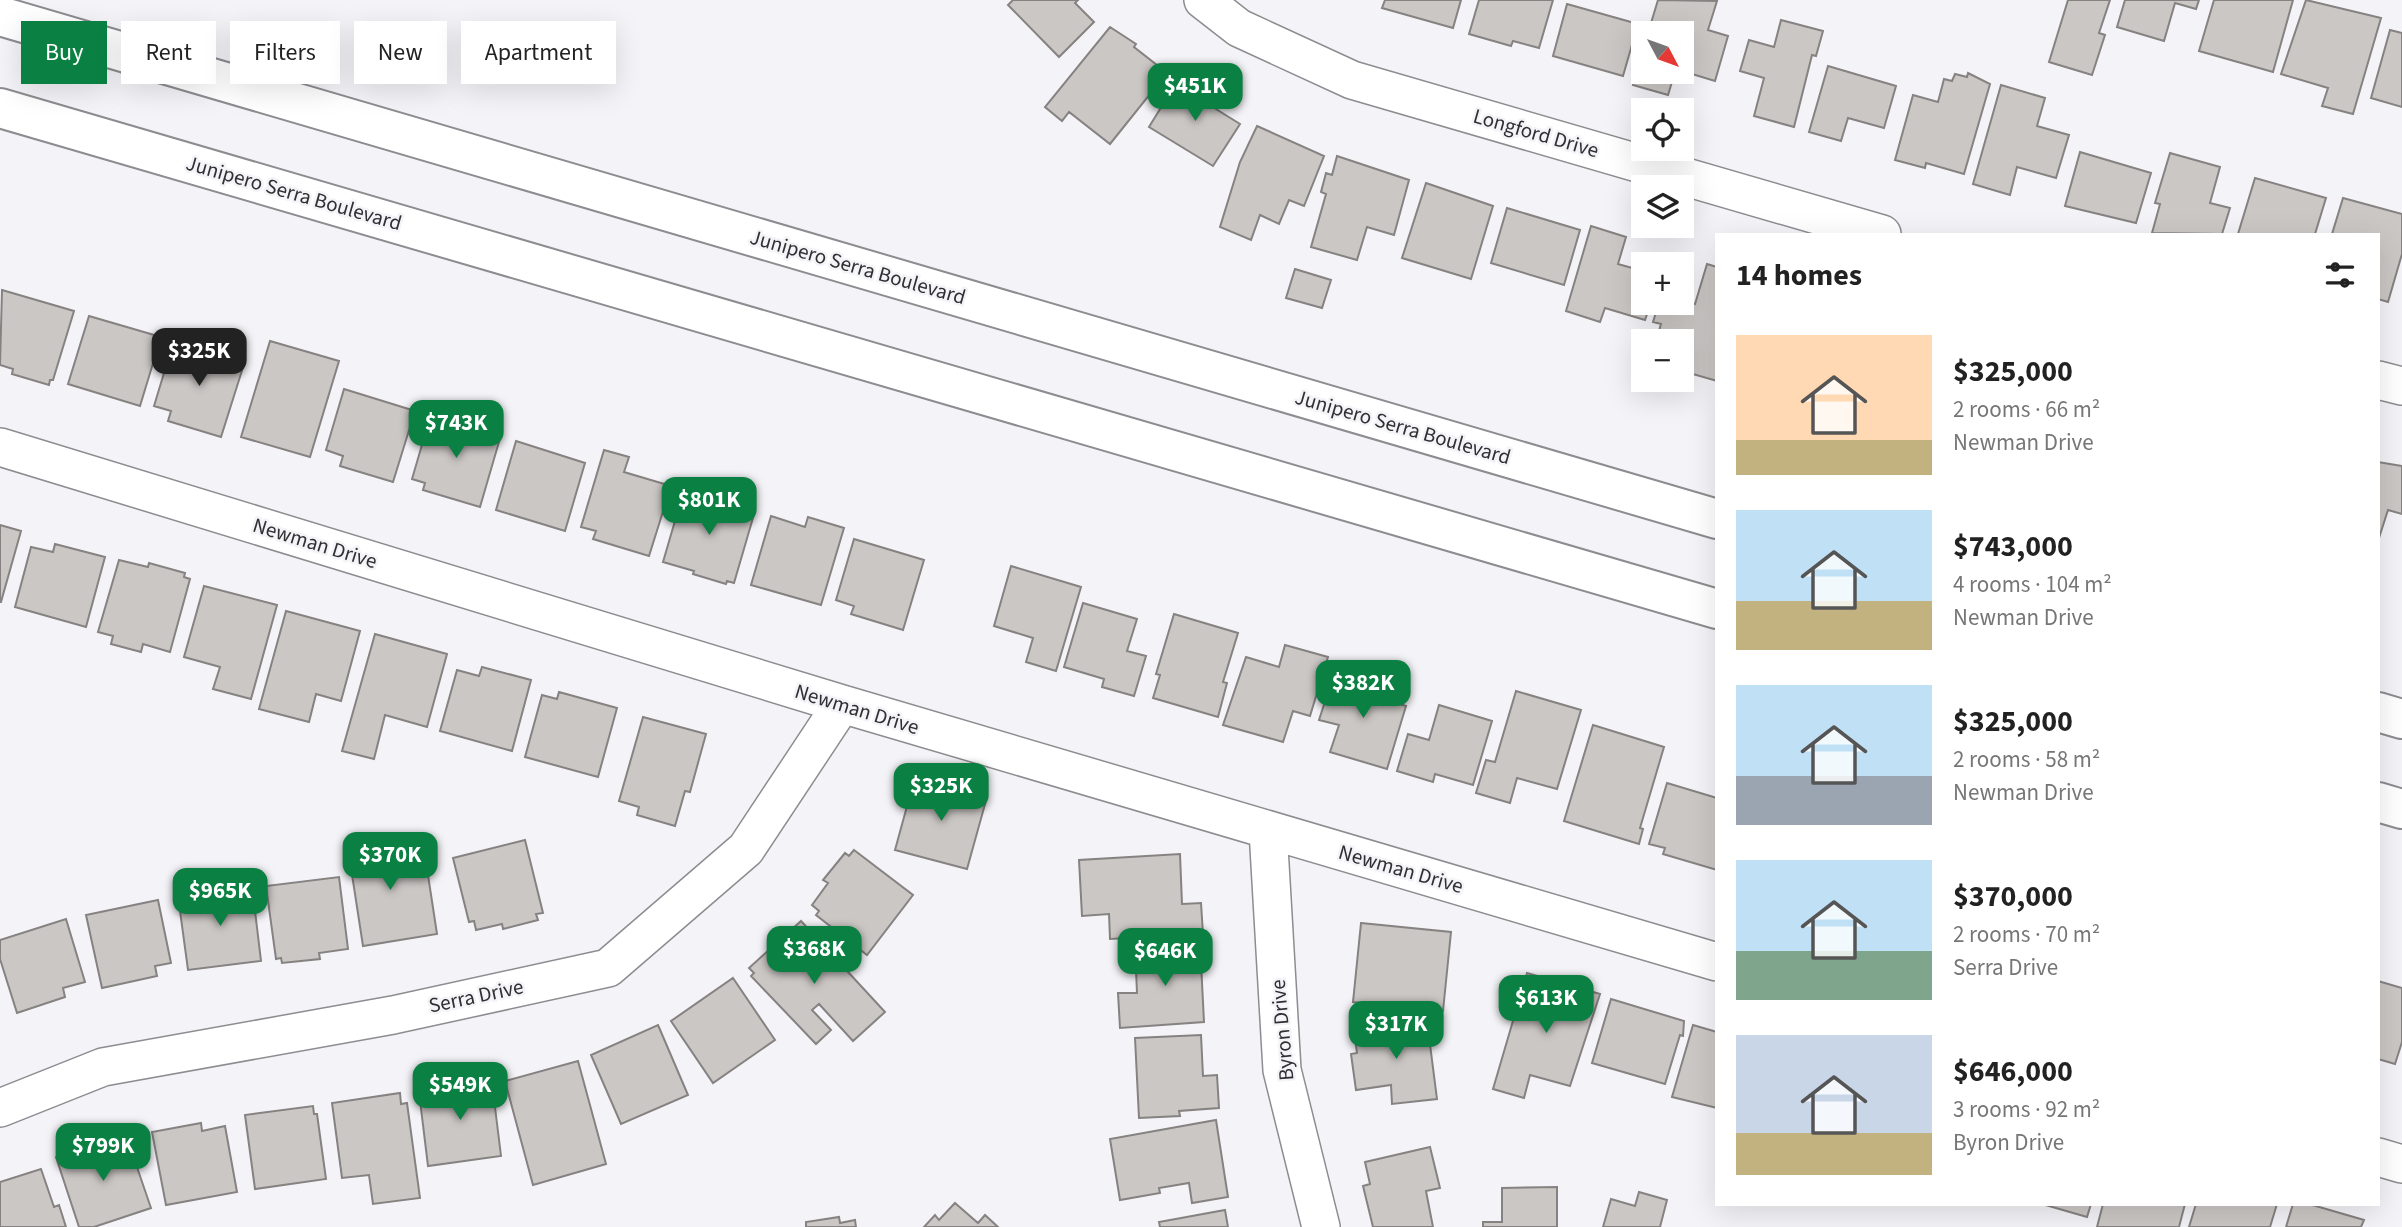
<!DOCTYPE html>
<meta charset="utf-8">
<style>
body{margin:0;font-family:"Source Sans 3",sans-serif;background:#f2f2f2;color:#222;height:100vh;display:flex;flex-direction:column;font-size:26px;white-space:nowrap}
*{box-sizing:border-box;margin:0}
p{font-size:23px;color:#767676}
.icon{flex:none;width:38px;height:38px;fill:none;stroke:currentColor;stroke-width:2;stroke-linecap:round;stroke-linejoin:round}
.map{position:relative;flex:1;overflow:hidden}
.panel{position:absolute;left:1715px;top:233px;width:665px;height:973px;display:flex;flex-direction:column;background:#fff;border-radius:0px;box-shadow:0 7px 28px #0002}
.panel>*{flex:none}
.top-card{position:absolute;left:21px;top:21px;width:665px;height:63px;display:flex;gap:14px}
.needle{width:46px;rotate:131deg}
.fabs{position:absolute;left:1631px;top:21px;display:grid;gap:14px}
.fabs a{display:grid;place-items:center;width:63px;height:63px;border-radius:0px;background:#fff;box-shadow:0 7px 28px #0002;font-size:35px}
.price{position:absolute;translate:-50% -60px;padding:0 16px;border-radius:14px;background:#0b8043;color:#fff;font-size:23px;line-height:46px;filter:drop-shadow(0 2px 4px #0008)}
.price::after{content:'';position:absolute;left:50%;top:42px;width:21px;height:16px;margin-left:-10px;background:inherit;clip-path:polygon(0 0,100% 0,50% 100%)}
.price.on{background:#222;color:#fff}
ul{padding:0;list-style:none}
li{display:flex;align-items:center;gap:21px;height:175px;padding:0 21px}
li span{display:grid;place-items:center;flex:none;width:196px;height:140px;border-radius:0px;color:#555}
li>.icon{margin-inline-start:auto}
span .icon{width:84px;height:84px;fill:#fffc;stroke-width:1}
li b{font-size:30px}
h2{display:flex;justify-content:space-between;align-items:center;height:84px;padding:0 21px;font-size:30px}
.pill{padding:0 24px;border-radius:0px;background:#fff;box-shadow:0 7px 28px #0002;font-size:24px;line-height:63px}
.pill.on{background:#0b8043;color:#fff}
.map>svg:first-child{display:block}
.building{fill:#cbc7c5;stroke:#868281;stroke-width:2}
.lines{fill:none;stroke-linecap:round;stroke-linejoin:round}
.street-casing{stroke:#8d8c90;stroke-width:40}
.secondary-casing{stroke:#8d8c90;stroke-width:42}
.street{stroke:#fff;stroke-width:37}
.secondary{stroke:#fff;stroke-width:38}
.labels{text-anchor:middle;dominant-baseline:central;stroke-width:5;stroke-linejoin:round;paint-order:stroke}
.street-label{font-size:21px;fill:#303031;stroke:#f4f4f8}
</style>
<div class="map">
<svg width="2402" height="1227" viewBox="0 0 2402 1227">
<rect width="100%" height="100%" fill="#f4f4f8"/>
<path class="building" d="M 1013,0 L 1078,0 L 1075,3 L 1094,22 L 1059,57 L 1008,5 Z
M 1385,0 L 1461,0 L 1453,28 L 1382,8 Z
M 1479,0 L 1553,0 L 1539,48 L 1513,41 L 1511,46 L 1469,34 Z
M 1658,0 L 1717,1 L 1708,30 L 1728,36 L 1715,81 L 1682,71 L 1682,33 L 1648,33 Z
M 2068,0 L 2110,0 L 2099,33 L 2105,35 L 2092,75 L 2049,62 Z
M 2125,0 L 2199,0 L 2196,9 L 2175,3 L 2164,41 L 2117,27 Z
M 2214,0 L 2293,0 L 2273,72 L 2199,51 Z
M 2306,0 L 2381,18 L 2353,114 L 2322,106 L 2328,88 L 2281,74 Z
M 1567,4 L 1638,24 L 1623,76 L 1553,56 Z
M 1781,20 L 1823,31 L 1816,56 L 1812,55 L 1794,127 L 1754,116 L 1764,78 L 1740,71 L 1749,40 L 1774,47 Z
M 1110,27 L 1136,44 L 1134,47 L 1167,73 L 1110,144 L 1069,112 L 1062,121 L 1045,107 Z
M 2390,30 L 2402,33 L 2402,107 L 2371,98 Z
M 1643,49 L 1643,72 L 1675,72 L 1668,95 L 1633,85 Z
M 1828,66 L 1896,86 L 1884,128 L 1848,118 L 1841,141 L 1809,132 Z
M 1968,73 L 1990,84 L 1964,174 L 1926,163 L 1925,168 L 1895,160 L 1913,95 L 1938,102 L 1944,79 L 1952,81 L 1955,74 L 1967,77 Z
M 1178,80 L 1219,105 L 1216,109 L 1240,124 L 1213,166 L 1149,127 Z
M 2001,85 L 2045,98 L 2037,126 L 2069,135 L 2056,178 L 2017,167 L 2010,195 L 1973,184 Z
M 1257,126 L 1324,156 L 1304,206 L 1289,200 L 1279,224 L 1260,215 L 1251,240 L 1220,227 L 1240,162 Z
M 2080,152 L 2151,173 L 2136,223 L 2065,206 Z
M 2170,153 L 2220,167 L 2210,203 L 2230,208 L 2222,234 L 2152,233 L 2160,204 L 2155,203 Z
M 1337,156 L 1409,180 L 1394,235 L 1367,227 L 1357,260 L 1311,247 L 1326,194 L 1321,192 L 1326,173 L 1332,175 Z
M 2255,178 L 2326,198 L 2315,234 L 2238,234 Z
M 1426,183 L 1493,206 L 1471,279 L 1402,258 Z
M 2343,198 L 2402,214 L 2402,254 L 2388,302 L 2378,299 L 2378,234 L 2332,234 Z
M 1507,208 L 1580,230 L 1564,285 L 1491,263 Z
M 1591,226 L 1626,237 L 1618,264 L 1643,271 L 1643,303 L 1651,303 L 1645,320 L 1605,308 L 1600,322 L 1566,311 Z
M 1707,264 L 1717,267 L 1717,381 L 1682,371 L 1682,341 L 1656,341 L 1661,324 L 1653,322 L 1659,303 L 1682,303 L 1682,300 L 1695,304 Z
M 1295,269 L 1331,280 L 1322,308 L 1286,298 Z
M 2,290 L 74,311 L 53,380 L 50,380 L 49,385 L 12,374 L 13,369 L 0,365 Z
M 89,316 L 161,337 L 140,406 L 68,384 Z
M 174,340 L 245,361 L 221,437 L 168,421 L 171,411 L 154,406 Z
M 270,341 L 339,361 L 310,457 L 241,437 Z
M 344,389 L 415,411 L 393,482 L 340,466 L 343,456 L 326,450 Z
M 431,414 L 501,435 L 480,507 L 423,490 L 425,483 L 412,479 Z
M 516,441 L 585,463 L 565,531 L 496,510 Z
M 604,450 L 629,457 L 624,472 L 671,486 L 649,556 L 593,539 L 596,531 L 581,527 Z
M 2378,462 L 2402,466 L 2402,514 L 2388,510 L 2378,541 Z
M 684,490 L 755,511 L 734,583 L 727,581 L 726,584 L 693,574 L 694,571 L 663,562 Z
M 771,516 L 805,527 L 808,517 L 844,528 L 821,605 L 751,585 Z
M 0,525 L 21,531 L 1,602 L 0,602 Z
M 854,539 L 924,560 L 903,630 L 851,614 L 854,606 L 836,600 Z
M 55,544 L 105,557 L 86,627 L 15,607 L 31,547 L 53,552 Z
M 119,560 L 148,567 L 149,563 L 185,573 L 184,577 L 190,579 L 170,652 L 143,644 L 141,652 L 111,644 L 113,636 L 98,632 Z
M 1011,566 L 1081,587 L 1056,671 L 1026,662 L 1033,638 L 994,626 Z
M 204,586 L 277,605 L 251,699 L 213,689 L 220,667 L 184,657 Z
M 1083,603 L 1137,619 L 1127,651 L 1146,656 L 1134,696 L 1102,687 L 1104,679 L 1064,667 Z
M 286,611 L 360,631 L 341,701 L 316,694 L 309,722 L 259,709 Z
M 1174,614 L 1238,633 L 1223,682 L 1227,683 L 1218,717 L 1153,698 L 1160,675 L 1156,674 Z
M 375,634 L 447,654 L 427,727 L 385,715 L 374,759 L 342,751 Z
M 1285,645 L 1328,657 L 1310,716 L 1293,711 L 1283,742 L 1223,725 L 1246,657 L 1279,667 Z
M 1356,663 L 1378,670 L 1370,695 L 1406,706 L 1387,769 L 1330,752 L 1339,725 L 1319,720 L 1331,683 L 1348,688 Z
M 482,667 L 531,680 L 512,751 L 440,731 L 457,670 L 479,676 Z
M 1516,691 L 1581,710 L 1557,789 L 1517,778 L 1510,803 L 1476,793 L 1486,760 L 1495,762 Z
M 559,692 L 617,708 L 598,777 L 525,757 L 542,695 L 557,699 Z
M 1439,705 L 1492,721 L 1473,785 L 1435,774 L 1433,782 L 1397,771 L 1408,734 L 1429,740 Z
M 643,717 L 706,734 L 690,792 L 685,791 L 675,826 L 637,815 L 639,807 L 619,801 Z
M 1593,725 L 1664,747 L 1640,828 L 1643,829 L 1639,844 L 1564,821 Z
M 915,777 L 987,797 L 967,869 L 895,850 Z
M 1667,783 L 1717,798 L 1717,870 L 1663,854 L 1665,848 L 1649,844 Z
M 394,834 L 397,853 L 417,850 L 419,863 L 426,862 L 437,934 L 363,946 L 347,842 Z
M 525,840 L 543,913 L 536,914 L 538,920 L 503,929 L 502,924 L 476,930 L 474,921 L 469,922 L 453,858 Z
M 854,850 L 913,895 L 867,955 L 816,915 L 819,911 L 812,905 L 828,883 L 823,880 L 845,853 L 849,856 Z
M 1180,854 L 1182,904 L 1201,903 L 1203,934 L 1110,939 L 1109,914 L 1082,916 L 1079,860 Z
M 339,877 L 348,949 L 319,953 L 320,959 L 282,963 L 281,958 L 276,959 L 266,886 Z
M 252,886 L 261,961 L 188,970 L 178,896 Z
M 158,900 L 171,963 L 155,966 L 157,976 L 102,988 L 86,915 Z
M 66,919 L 85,982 L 63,988 L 65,997 L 17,1013 L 0,959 L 0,940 Z
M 801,921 L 885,1012 L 853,1041 L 819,1004 L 812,1010 L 831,1030 L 816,1044 L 751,976 L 754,973 L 749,968 Z
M 1361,923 L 1451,932 L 1443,1011 L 1353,1002 Z
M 1200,943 L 1204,1022 L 1120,1028 L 1118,993 L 1137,993 L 1135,947 Z
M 1527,973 L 1600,994 L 1570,1086 L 1530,1075 L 1524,1098 L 1493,1089 Z
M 733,978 L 775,1040 L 713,1083 L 671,1021 Z
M 2378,981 L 2402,988 L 2402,1042 L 2395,1064 L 2378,1059 Z
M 1611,999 L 1684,1021 L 1683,1036 L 1680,1035 L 1665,1084 L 1592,1063 Z
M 1427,1021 L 1437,1099 L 1392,1104 L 1391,1085 L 1356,1090 L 1351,1054 L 1357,1053 L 1354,1030 Z
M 658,1025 L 688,1095 L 621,1124 L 591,1055 Z
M 1693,1025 L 1717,1032 L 1717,1108 L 1672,1097 Z
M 1201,1035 L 1203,1076 L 1217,1075 L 1219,1108 L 1179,1111 L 1180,1116 L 1139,1118 L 1135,1038 Z
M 578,1061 L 606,1164 L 533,1185 L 505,1081 Z
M 483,1077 L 484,1083 L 492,1083 L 501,1156 L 428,1166 L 419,1092 L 450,1088 L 448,1081 Z
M 400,1093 L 401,1104 L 407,1103 L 420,1198 L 373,1204 L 369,1175 L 342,1178 L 332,1103 Z
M 313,1106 L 314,1114 L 317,1114 L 326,1179 L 255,1189 L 245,1115 Z
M 1216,1120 L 1228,1197 L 1192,1203 L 1189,1183 L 1159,1188 L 1160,1193 L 1120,1200 L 1110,1139 Z
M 201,1123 L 202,1131 L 225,1126 L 237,1192 L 166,1205 L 152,1132 Z
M 127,1138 L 151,1208 L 94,1227 L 79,1227 L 56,1157 L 101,1141 L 103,1146 Z
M 1430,1147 L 1440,1188 L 1426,1191 L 1433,1227 L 1373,1227 L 1363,1186 L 1370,1184 L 1365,1162 Z
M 41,1169 L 54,1207 L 59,1205 L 66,1227 L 0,1227 L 0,1182 Z
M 1557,1187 L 1557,1227 L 1483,1227 L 1483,1222 L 1502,1222 L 1502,1188 Z
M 1639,1192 L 1667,1200 L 1660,1227 L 1603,1227 L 1611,1199 L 1635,1206 Z
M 955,1203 L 978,1223 L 985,1215 L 998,1227 L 924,1227 L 935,1215 L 939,1220 Z
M 2042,1204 L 2091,1204 L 2087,1217 Z
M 2103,1204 L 2185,1204 L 2179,1227 L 2097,1227 Z
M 2196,1204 L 2277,1204 L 2270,1227 L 2189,1227 Z
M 2293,1204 L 2309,1204 L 2364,1220 L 2361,1227 L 2286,1227 Z
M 1225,1210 L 1228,1227 L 1160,1227 L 1159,1222 Z
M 839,1217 L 840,1223 L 855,1220 L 856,1227 L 806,1227 L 806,1222 Z"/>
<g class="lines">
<g class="street-casing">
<path id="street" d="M 1203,0 L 1239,28 L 1352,80 L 1882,234
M 2378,380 L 2402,386
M 0,447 L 842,704 L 1717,962
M 1268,830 L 1282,1070 L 1321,1227
M 0,1108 L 103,1067 L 393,1015 L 608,968 L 746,849 L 842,704
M 2378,1157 L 2402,1164"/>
</g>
<g class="secondary-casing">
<path id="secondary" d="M 0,16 L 1717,519
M 0,108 L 1717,609
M 2378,712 L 2402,719
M 2378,802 L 2402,809"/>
</g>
<use href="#street" class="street"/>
<use href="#secondary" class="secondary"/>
</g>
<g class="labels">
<g class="street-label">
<text transform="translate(1536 133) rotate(16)">Longford Drive</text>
<text transform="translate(294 193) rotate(16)">Junipero Serra Boulevard</text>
<text transform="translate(858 267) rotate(16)">Junipero Serra Boulevard</text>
<text transform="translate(1403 427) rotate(16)">Junipero Serra Boulevard</text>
<text transform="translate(315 543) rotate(17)">Newman Drive</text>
<text transform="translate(857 709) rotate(17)">Newman Drive</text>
<text transform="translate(1401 869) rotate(16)">Newman Drive</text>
<text transform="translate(476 996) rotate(-12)">Serra Drive</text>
<text transform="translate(1282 1030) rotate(-95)">Byron Drive</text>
</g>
</g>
</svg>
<div class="fabs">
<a><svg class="needle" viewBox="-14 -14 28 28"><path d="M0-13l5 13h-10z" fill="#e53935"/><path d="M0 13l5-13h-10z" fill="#767676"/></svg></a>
<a><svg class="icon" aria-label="locate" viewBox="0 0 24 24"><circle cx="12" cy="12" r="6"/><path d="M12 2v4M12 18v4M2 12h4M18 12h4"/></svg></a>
<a><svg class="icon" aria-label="layers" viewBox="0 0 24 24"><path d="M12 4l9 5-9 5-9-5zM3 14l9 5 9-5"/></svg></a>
<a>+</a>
<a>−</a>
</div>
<b class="price" style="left:1195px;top:123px">$451K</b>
<b class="price on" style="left:199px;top:388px">$325K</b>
<b class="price" style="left:456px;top:460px">$743K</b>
<b class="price" style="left:709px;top:537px">$801K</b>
<b class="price" style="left:1363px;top:720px">$382K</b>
<b class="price" style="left:941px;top:823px">$325K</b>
<b class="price" style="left:390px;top:892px">$370K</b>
<b class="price" style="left:220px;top:928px">$965K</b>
<b class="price" style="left:814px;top:986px">$368K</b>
<b class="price" style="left:1165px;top:988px">$646K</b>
<b class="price" style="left:1546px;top:1035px">$613K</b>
<b class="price" style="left:1396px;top:1061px">$317K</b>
<b class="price" style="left:460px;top:1122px">$549K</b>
<b class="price" style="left:103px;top:1183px">$799K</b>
<div class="top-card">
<a class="pill on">Buy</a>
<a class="pill">Rent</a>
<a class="pill">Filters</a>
<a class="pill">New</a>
<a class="pill">Apartment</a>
</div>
<section class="panel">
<h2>14 homes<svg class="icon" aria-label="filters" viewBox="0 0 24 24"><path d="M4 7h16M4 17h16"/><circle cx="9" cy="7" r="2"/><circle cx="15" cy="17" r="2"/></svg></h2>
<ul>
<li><span style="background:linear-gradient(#ffd9b3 75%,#c2b280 0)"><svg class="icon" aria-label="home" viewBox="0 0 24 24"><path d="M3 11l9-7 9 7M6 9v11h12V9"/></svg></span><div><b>$325,000</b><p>2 rooms · 66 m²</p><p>Newman Drive</p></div></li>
<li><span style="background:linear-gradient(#bfe0f5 65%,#c2b280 0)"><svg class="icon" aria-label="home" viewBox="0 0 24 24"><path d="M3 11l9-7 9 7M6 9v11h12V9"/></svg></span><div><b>$743,000</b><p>4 rooms · 104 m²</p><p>Newman Drive</p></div></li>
<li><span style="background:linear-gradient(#bfe0f5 65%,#9aa5b1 0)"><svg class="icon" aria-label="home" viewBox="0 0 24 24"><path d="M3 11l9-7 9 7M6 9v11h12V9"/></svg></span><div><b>$325,000</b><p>2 rooms · 58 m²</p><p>Newman Drive</p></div></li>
<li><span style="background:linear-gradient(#bfe0f5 65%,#7fa58c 0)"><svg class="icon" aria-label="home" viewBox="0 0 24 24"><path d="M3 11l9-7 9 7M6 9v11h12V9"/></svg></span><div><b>$370,000</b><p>2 rooms · 70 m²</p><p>Serra Drive</p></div></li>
<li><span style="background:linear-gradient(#c9d6e8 70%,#c2b280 0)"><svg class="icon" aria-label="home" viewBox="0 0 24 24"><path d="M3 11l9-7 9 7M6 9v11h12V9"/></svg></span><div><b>$646,000</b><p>3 rooms · 92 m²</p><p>Byron Drive</p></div></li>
</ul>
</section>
</div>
